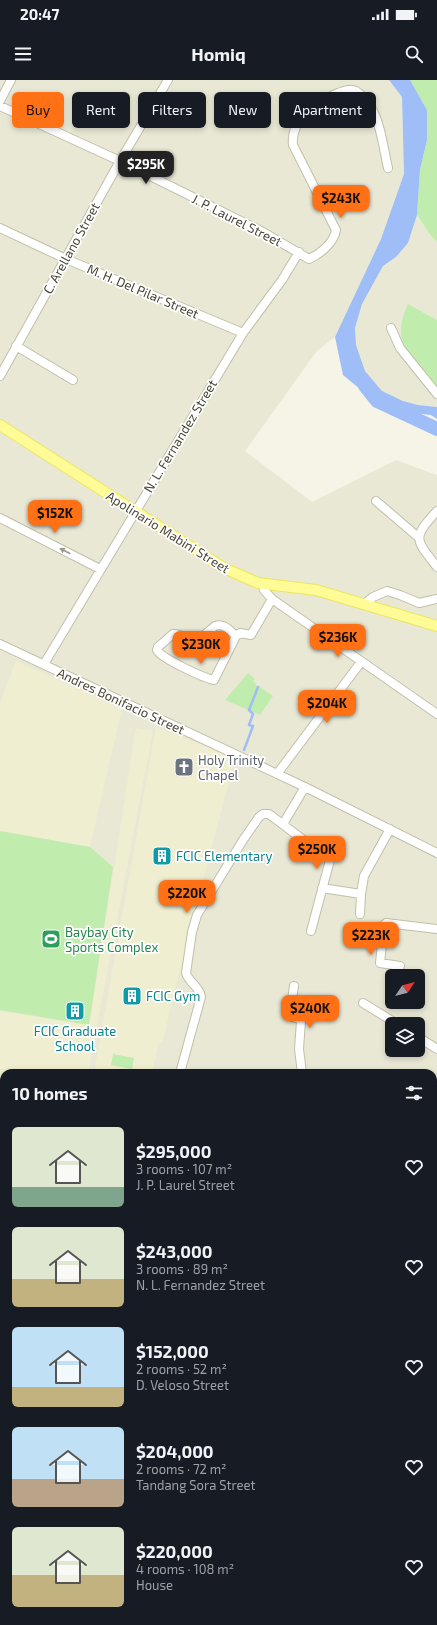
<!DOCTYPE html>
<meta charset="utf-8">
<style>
body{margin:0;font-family:"Exo 2",sans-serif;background:#242831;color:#f1f3f6;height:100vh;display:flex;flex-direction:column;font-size:15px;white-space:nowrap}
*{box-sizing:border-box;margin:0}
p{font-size:13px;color:#9ea1a6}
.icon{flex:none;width:22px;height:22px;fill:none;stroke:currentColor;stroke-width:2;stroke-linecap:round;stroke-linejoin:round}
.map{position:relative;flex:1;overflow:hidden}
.side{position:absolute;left:0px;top:989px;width:437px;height:556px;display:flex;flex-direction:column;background:#171b24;border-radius:12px 12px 0 0;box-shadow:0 2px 6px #0003}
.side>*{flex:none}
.hud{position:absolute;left:12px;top:12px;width:413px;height:36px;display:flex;gap:8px}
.needle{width:26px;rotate:55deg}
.buttons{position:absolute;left:385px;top:889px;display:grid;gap:8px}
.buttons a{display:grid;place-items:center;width:40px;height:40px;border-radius:6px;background:#171b24;box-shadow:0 2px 6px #0003;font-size:20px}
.price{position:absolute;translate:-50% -34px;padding:0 9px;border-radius:8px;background:#ff7114;color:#111;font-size:13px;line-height:26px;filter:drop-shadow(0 1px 2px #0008)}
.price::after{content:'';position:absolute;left:50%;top:24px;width:12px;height:9px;margin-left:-6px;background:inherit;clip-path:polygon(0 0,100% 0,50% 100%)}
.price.active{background:#222;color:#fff}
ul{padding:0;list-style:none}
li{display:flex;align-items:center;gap:12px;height:100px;padding:0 12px}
li span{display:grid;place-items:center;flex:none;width:112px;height:80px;border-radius:6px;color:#555}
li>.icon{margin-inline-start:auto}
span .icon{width:48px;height:48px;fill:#fffc;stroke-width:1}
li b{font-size:17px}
h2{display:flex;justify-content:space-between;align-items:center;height:48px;padding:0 12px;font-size:17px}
.chip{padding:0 14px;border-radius:6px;background:#171b24;box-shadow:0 2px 6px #0003;font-size:14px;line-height:36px}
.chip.active{background:#ff7114;color:#111}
.status{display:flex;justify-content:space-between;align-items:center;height:28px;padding:0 20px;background:#171b24;direction:ltr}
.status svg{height:11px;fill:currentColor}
header{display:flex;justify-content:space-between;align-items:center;height:52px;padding:0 12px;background:#171b24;font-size:18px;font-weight:700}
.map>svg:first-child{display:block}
.residential{fill:#e9e8d5;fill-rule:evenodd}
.education{fill:#efeed0}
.green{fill:#c0ecad}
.water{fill:#9fbdf6}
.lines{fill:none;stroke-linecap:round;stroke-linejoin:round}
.stream{stroke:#9fbdf6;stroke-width:2.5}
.river{stroke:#9fbdf6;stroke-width:14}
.minor-casing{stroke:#c1bfa9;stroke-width:10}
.major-casing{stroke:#ede65d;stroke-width:12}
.minor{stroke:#fff;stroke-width:8}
.major{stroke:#fffb96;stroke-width:10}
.oneway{fill:#9b9990}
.labels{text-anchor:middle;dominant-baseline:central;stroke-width:3.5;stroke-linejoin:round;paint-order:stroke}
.street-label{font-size:13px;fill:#494635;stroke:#fff}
.worship-label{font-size:13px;fill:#5b616d;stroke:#fff;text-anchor:start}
.culture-label{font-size:13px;fill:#0d838f;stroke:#fff;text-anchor:start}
.leisure-label{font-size:13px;fill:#27864d;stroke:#fff;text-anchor:start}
</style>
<div class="status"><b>20:47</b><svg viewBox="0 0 49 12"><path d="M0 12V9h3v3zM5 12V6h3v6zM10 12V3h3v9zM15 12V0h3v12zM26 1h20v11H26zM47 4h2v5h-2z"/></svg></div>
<header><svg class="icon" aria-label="menu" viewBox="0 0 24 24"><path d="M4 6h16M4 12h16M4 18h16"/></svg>Homiq<svg class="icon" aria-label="search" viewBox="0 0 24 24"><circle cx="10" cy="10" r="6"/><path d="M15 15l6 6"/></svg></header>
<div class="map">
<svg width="437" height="1545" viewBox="0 0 437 1545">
<rect width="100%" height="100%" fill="#f5f4e7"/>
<path class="residential" d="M 0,0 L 389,0 L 402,17 L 404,94 L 381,159 L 335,257 L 317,271 L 245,371 L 312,422 L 396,380 L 437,395 L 437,1161 L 433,1174 L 433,993 L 4,993 L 4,1178 L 0,1186 ZM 392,896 L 418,896 L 418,922 L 392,922 ZM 392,944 L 418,944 L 418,970 L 392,970 Z
M 417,135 L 431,156 L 437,162 L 437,240 L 408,224 L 409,272 L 437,307 L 437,327 L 418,325 L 403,321 L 382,311 L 365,291 L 356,265 L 355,248 L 362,224 L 383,186 L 396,177 L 408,163 Z
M 433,1246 L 437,1254 L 437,1395 L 433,1396 Z"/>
<path class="education" d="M 16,581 L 122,629 L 90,767 L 0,751 L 0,623 Z
M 156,647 L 235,678 L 172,921 L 163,961 L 158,965 L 152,993 L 94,993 Z
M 136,648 L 153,651 L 88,993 L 4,993 L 4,1178 L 0,1186 L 0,931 L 89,945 Z"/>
<path class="green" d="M 410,0 L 437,0 L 437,162 L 431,156 L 417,135 L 420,90 L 427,60 L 427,30 Z
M 408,224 L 437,240 L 437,307 C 426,294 401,270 401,252 C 401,242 404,233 408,224 Z
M 248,593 L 255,599 L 253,601 L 258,607 L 259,606 L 273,616 L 260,635 L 225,620 Z
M 0,751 L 90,767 L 113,787 L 89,945 L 0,930 Z
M 113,974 L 134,978 L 132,989 L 111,985 Z
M 0,1269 L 4,1273 L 4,1541 L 24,1541 L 27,1545 L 31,1541 L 433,1541 L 433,1396 L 437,1395 L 437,1545 L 0,1545 Z"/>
<path class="water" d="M 389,0 L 410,0 L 427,30 L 427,60 L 420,90 L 417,135 L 408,163 L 396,177 L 383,186 L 362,224 L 355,248 L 356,265 L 365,291 L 382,311 L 403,321 L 418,325 L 437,327 L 437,339 L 431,335 L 404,332 L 371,318 L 343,295 L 335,257 L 381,159 L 404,94 L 402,17 Z"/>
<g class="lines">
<path class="stream" d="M 244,670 L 253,646 L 249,645 L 253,634 L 249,630 L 258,607"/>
<path class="river" d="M 365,306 L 377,321 L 437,349"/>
<g class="minor-casing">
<path id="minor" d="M 0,21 L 11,0
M 0,26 L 120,81 L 263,152 L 309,179 C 320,174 334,163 336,150 L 293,65 C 290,39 318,21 338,13 C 344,11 350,8 356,11 C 380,26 382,63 388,88
M 0,148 L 66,179 L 243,253
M 391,248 L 400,268 L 437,314
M 16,266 L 73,300
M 0,296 L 120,81 L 168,0
M 376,421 L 418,457
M 437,431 C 412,458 415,459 437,487
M 0,438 L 100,489
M 263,504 L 264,510 L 272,519 L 437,634
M 364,524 L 373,517 L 387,511 L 400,515 L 419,523 L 437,519
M 236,556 L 214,600 C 204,598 162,579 157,570 L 158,567 L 173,554 C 182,553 191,563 197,560 C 203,557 210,550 215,546 C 224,543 229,550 236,556 L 240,553 L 251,555 L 272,519
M 0,564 L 305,707 L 437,773
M 44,584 L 243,253 L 282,200 L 299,172
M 277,694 L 361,582
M 283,744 L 305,707
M 322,808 L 361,814
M 360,834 L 361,814 L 364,796 L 390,749
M 400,886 L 380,883 L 384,845 L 386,843 L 437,849
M 294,906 L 290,933 L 292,937 L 299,939 L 301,941 L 299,969 L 302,993
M 363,923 L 397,944
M 418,957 L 437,969
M 180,993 L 201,917 C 200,907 189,903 186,893 L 192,852 L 197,835 L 243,760 L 259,737 L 263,734 L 269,734 L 330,780 L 311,851
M 433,1064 L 437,1048
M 406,1541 L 407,1545"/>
</g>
<g class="major-casing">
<path id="major" d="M 0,345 L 224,488 L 258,503 L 316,510 L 437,546"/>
</g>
<use href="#minor" class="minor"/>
<use href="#major" class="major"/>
</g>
<defs><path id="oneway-solid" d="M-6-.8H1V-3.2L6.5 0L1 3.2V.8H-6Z"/></defs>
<use class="oneway" href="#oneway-solid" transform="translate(65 471) rotate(-153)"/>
<defs>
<g id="church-square" transform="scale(1)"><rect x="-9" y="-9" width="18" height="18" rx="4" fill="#6b7280" stroke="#fff"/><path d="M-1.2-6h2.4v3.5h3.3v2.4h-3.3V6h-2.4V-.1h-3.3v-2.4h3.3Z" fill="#fff"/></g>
<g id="building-square" transform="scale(1)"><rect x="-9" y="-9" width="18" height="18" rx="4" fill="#0f9aa8" stroke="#fff"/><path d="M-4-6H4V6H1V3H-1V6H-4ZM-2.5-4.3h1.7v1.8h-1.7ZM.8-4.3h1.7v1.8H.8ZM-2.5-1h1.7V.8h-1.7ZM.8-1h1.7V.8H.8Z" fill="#fff"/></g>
<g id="stadium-square" transform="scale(1)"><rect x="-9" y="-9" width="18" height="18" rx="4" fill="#2e9e5b" stroke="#fff"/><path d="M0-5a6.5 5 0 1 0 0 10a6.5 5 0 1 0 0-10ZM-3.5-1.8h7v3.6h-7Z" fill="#fff"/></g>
</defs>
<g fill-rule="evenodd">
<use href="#church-square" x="184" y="687"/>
<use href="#building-square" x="162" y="776"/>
<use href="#stadium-square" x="51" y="859"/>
<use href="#building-square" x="132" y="916"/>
<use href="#building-square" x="75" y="931"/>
</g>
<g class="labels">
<g class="street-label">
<text transform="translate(237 140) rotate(27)">J. P. Laurel Street</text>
<text transform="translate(71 168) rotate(-61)">C. Arellano Street</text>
<text transform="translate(143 211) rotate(23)">M. H. Del Pilar Street</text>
<text transform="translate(180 356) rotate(-59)">N. L. Fernandez Street</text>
<text transform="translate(168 452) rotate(32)">Apolinario Mabini Street</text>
<text transform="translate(121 621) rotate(25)">Andres Bonifacio Street</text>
</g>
<g class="worship-label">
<text x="198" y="680">Holy Trinity<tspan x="198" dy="15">Chapel</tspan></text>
</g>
<g class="culture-label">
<text x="176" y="776">FCIC Elementary</text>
<text x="146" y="916">FCIC Gym</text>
<text x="75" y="951" text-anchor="middle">FCIC Graduate<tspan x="75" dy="15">School</tspan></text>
</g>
<g class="leisure-label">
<text x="65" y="852">Baybay City<tspan x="65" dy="15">Sports Complex</tspan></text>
</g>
</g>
</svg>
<div class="buttons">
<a><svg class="needle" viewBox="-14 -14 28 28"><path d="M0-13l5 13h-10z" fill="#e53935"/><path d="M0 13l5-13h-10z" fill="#9ea1a6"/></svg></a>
<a><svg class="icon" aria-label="layers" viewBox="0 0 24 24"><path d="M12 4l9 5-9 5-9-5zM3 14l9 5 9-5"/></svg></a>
</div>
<b class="price active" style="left:146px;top:105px">$295K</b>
<b class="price" style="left:341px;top:139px">$243K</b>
<b class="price" style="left:55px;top:454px">$152K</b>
<b class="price" style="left:338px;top:578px">$236K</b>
<b class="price" style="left:201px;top:585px">$230K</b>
<b class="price" style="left:327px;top:644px">$204K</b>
<b class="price" style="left:317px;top:790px">$250K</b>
<b class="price" style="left:187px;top:834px">$220K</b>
<b class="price" style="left:371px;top:876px">$223K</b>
<b class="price" style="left:310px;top:949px">$240K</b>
<div class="hud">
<a class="chip active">Buy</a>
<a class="chip">Rent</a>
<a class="chip">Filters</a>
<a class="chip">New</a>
<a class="chip">Apartment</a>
</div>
<section class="side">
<h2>10 homes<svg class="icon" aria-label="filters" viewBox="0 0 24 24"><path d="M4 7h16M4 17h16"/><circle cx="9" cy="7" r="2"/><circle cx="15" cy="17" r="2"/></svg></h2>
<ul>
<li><span style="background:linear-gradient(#dfe7d0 75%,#7fa58c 0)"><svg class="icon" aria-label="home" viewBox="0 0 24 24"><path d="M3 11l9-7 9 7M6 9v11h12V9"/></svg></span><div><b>$295,000</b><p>3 rooms · 107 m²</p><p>J. P. Laurel Street</p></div><svg class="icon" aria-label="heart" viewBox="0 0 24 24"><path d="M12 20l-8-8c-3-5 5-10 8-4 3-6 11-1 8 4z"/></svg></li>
<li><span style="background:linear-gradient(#dfe7d0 65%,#c2b280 0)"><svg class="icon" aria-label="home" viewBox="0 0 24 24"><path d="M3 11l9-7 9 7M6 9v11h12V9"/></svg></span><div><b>$243,000</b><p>3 rooms · 89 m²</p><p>N. L. Fernandez Street</p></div><svg class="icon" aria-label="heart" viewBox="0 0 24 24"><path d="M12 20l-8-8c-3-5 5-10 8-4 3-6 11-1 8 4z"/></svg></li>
<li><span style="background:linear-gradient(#bfe0f5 75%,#c2b280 0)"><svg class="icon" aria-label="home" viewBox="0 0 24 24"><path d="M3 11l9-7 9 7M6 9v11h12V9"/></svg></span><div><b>$152,000</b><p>2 rooms · 52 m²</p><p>D. Veloso Street</p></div><svg class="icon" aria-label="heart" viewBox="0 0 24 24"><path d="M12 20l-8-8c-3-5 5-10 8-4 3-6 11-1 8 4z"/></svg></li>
<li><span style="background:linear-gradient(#bfe0f5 65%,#b9a48a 0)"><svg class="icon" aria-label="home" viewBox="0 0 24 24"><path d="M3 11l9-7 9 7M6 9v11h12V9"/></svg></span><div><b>$204,000</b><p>2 rooms · 72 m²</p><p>Tandang Sora Street</p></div><svg class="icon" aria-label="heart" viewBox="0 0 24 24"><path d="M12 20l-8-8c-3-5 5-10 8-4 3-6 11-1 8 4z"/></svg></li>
<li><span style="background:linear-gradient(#dfe7d0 60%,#c2b280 0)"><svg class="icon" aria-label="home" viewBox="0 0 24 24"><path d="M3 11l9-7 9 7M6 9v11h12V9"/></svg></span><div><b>$220,000</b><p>4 rooms · 108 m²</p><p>House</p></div><svg class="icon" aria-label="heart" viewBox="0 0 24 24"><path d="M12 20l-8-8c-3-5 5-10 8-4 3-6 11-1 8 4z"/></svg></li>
</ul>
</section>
</div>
